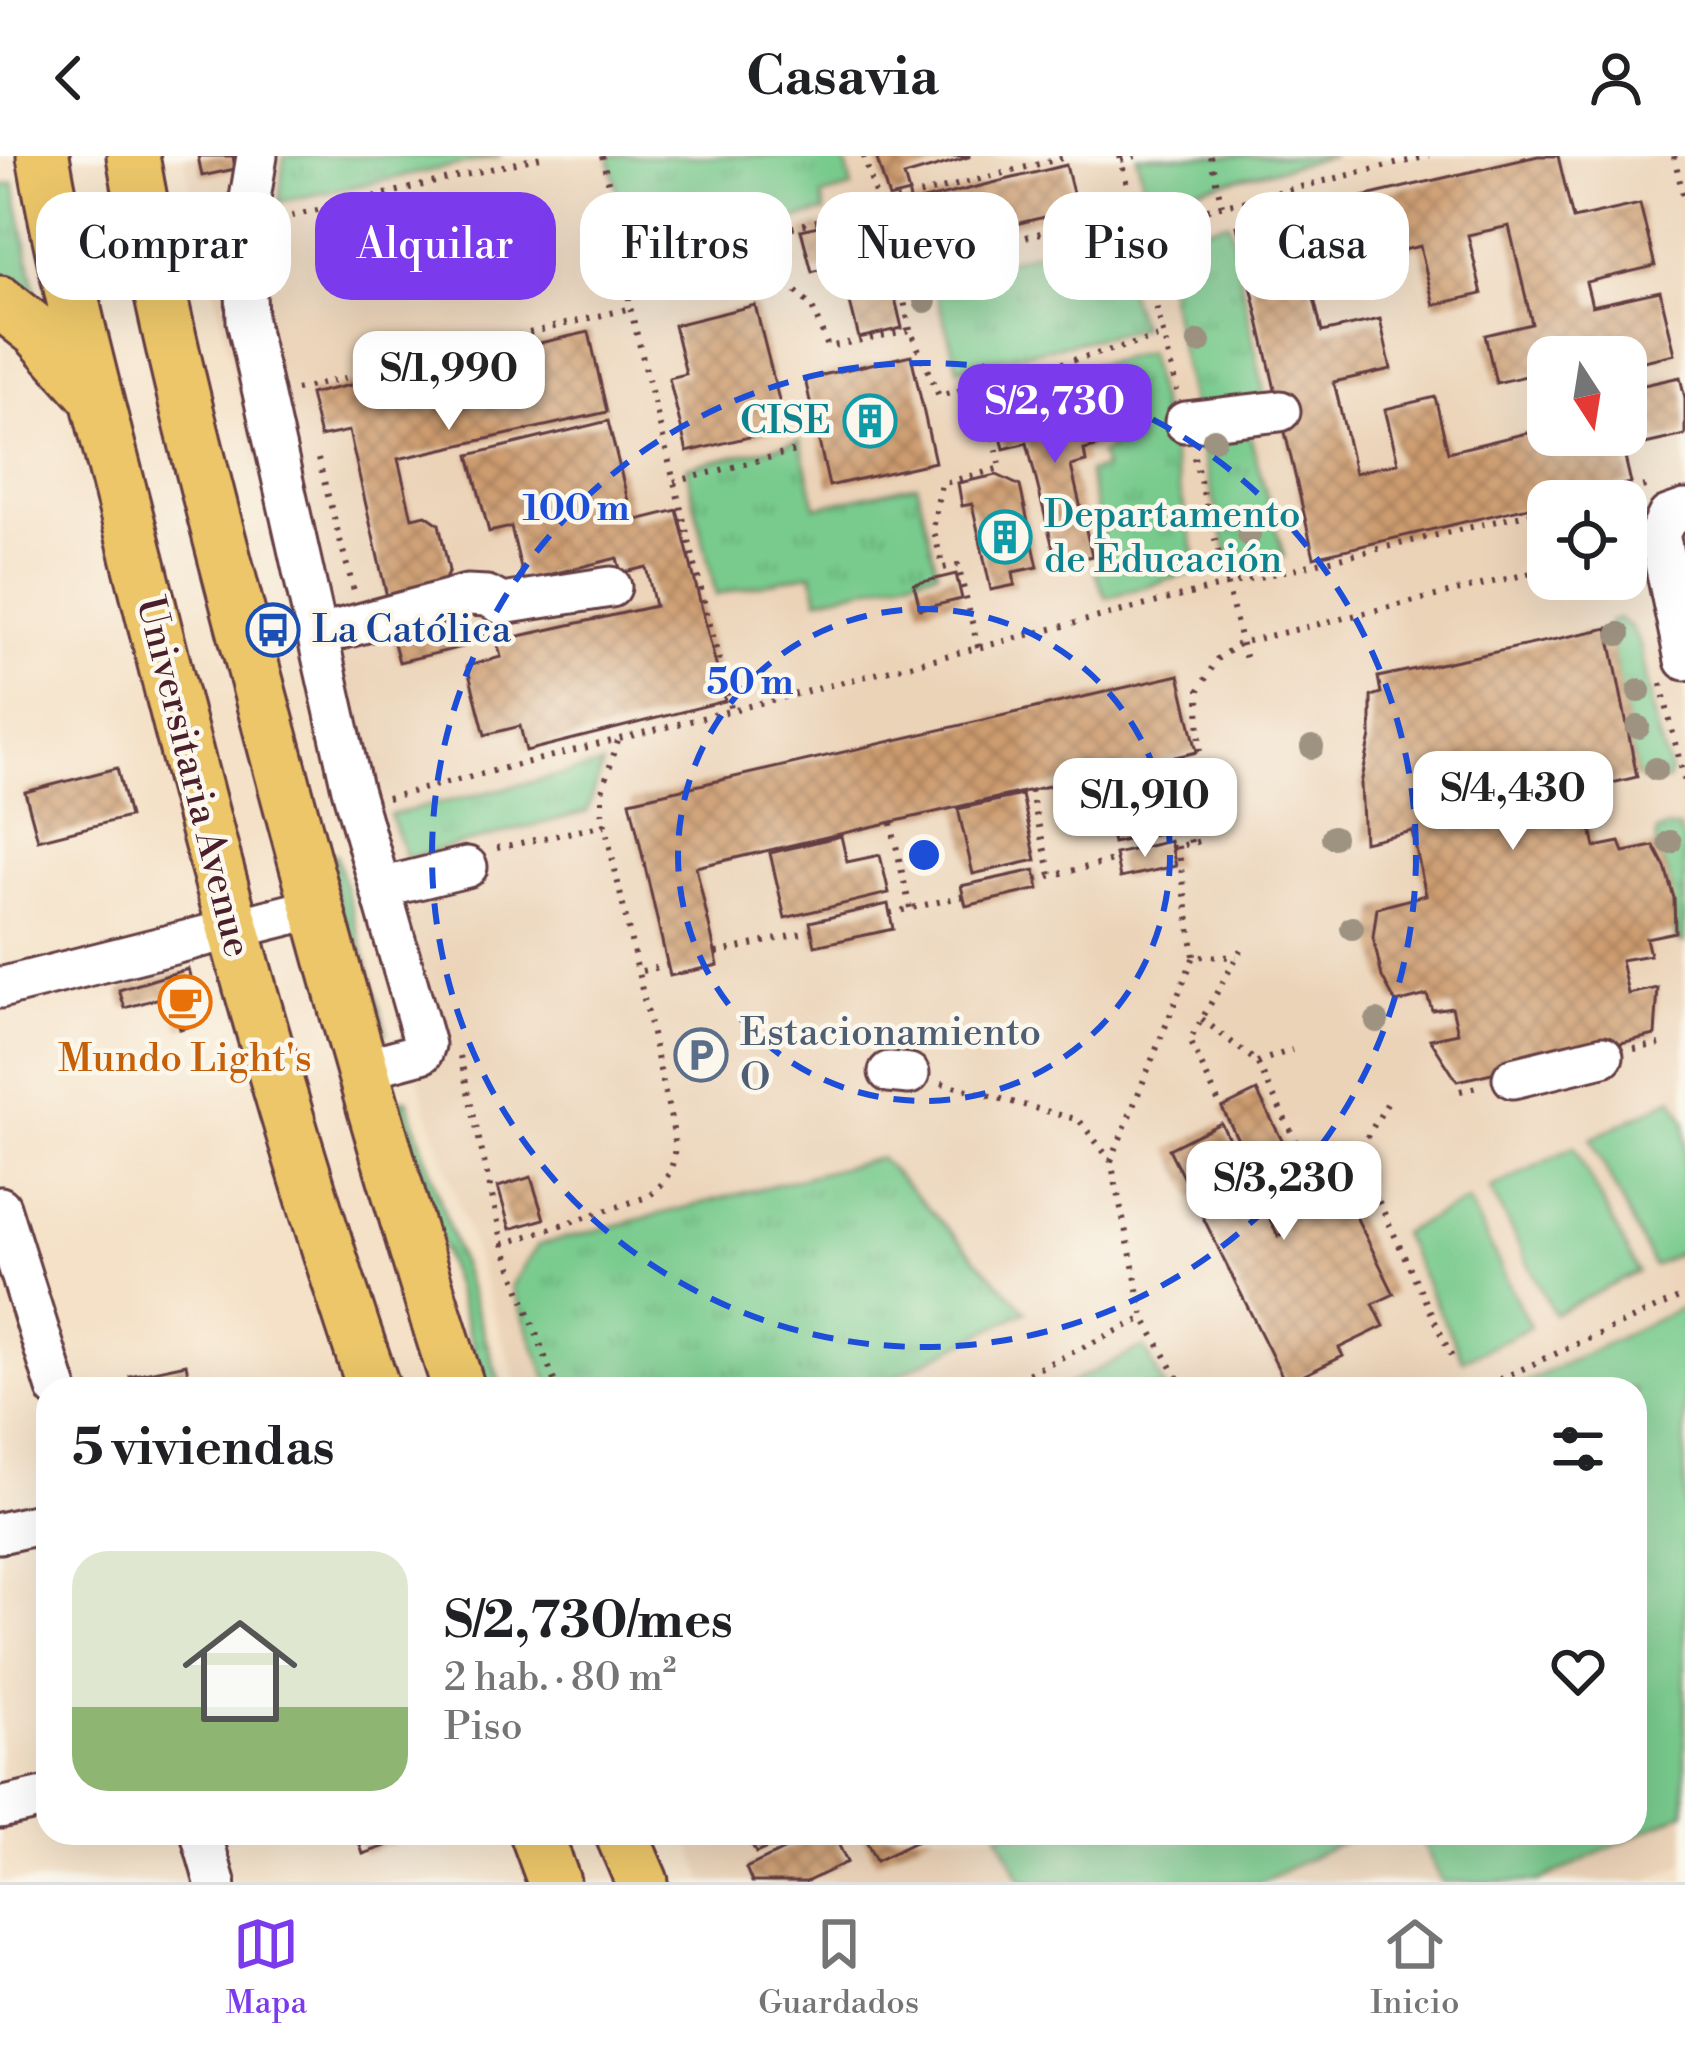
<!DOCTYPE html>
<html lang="es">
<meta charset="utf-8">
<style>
body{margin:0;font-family:"Libre Bodoni",serif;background:#f2f2f2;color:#202124;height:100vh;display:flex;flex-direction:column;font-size:45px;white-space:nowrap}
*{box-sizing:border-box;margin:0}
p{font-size:39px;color:#757577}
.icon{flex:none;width:66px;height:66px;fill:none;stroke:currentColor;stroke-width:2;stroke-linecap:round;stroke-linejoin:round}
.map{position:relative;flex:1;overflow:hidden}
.panel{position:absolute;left:36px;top:1221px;width:1611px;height:468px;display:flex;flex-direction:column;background:#fff;border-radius:36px;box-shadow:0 12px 48px #0002}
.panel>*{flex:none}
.hud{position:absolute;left:36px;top:36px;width:1614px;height:108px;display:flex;gap:24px}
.needle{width:78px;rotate:168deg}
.controls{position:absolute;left:1527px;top:180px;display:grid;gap:24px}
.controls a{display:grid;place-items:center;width:120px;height:120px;border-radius:24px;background:#fff;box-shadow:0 12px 48px #0002;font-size:60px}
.price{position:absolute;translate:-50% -102px;padding:0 27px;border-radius:24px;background:#fff;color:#222;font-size:39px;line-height:78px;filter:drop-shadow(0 3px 6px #0008)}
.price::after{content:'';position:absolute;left:50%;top:72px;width:36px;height:27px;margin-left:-18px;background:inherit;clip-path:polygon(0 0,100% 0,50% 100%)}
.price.selected{background:#7c3aed;color:#fff}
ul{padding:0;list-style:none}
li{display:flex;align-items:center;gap:36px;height:300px;padding:0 36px}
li+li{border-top:3px solid #e0e0e0}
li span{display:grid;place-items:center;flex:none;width:336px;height:240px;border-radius:36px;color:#555}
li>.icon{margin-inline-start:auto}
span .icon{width:144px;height:144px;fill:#fffc;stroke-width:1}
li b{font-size:51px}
h2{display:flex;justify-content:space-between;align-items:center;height:144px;padding:0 36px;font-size:51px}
.pill{padding:0 42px;border-radius:36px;background:#fff;box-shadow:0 12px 48px #0002;font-size:42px;line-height:108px}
.pill.selected{background:#7c3aed;color:#fff}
header{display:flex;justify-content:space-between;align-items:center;height:156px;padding:0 36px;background:#fff;font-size:54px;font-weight:700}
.dock{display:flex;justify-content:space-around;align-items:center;height:168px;border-top:3px solid #e0e0e0;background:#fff;font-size:33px;color:#757577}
.dock a{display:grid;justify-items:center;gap:6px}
.dock .selected{color:#7c3aed}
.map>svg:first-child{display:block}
.built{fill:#ebd3b8;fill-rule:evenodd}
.grass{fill:url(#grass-tufts);stroke:#61745c;stroke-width:3}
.park{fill:#78ca8d;stroke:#61745c;stroke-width:3}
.building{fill:url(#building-cross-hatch)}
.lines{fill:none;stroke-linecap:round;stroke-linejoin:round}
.minor-casing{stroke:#643c42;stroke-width:45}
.major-casing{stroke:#643c42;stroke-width:57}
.path{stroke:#643c42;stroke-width:6;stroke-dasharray:3 9;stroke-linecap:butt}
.minor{stroke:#fff;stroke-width:39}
.major{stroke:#ecc669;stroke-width:51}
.tree{fill:#9e9281}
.ring{fill:none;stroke:#1d4ed8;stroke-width:6;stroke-dasharray:21 15}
.labels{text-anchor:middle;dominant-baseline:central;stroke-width:9;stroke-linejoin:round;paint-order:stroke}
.culture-label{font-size:39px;fill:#0d838f;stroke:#fbf7ec;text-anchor:end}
.transit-label{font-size:39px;fill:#164399;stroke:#fbf7ec;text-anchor:start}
.street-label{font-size:39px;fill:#4a1f2b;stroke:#fbf7ec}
.service-label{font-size:39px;fill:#4e5e75;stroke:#fbf7ec;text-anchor:start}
.food-label{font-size:39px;fill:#c56008;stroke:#fbf7ec}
.centre{fill:#1d4ed8;stroke:#fbf7ec;stroke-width:6}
.ring-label{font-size:36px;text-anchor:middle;font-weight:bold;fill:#1d4ed8;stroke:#fbf7ec;stroke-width:9;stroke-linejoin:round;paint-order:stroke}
</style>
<header><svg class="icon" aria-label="back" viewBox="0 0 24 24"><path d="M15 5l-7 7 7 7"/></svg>Casavia<svg class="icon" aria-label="person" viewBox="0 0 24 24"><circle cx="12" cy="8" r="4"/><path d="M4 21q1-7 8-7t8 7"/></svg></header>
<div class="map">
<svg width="1685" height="1726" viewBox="0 0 1685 1726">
<defs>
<pattern id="grass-tufts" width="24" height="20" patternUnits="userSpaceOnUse" patternTransform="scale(3)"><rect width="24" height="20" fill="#78ca8d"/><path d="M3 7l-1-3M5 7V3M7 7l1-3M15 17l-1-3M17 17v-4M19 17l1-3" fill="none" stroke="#69ad7a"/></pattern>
<pattern id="building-cross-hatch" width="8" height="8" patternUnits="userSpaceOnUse" patternTransform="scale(3)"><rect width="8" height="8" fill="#cd9c70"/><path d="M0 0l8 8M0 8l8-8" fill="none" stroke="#a87f5c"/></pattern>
</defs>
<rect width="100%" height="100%" fill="#fbf7ec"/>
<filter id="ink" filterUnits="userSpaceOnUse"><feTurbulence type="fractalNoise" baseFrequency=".00833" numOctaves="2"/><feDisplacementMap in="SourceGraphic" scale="24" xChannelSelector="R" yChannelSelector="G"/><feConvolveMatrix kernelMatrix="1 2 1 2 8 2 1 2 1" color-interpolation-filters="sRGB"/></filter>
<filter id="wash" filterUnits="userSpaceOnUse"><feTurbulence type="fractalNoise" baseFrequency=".004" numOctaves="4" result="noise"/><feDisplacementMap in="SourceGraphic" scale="48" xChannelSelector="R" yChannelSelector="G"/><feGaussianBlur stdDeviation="2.7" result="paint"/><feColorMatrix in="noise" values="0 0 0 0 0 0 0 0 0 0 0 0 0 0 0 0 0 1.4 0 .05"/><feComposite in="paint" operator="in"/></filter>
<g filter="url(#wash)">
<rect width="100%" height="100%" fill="#f4e1c7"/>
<path class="built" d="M 184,0 L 1685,0 L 1685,1707 L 1644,1726 L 705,1726 L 686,1677 L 1635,1677 L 1635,1233 L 519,1233 L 411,902 L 289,454 ZM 1548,201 L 1626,201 L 1626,279 L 1548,279 ZM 1548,345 L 1626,345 L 1626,423 L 1548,423 Z"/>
<path class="grass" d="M 284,0 L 501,0 L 279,46 Z
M 609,0 L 844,0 L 852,32 L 822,40 L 825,56 L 634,102 Z
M 14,27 L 40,160 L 0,132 L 0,30 Z
M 1229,66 L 1266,246 L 1194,261 L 1157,81 Z
M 1108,78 L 1141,172 L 958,212 L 932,124 Z
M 1147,196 L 1199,415 L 1106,442 L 1094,412 L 1107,405 L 1088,316 L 1104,312 L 1100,298 L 1111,293 L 1087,211 Z
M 1246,266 L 1284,401 L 1232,413 L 1196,277 Z
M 800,285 L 816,351 L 917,328 L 937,415 L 818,443 L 812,417 L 716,439 L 686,311 Z
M 1619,463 L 1631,471 L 1640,489 L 1657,577 L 1670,616 L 1668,624 C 1656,629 1648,628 1637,621 L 1608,472 L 1609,466 Z
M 603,609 L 587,656 L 406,702 L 390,659 Z
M 1666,672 L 1679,672 L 1685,690 L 1684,787 L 1677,784 C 1673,760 1674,737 1666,714 C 1661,699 1653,692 1657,676 Z
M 332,698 L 336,699 L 387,877 L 374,880 L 327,700 Z
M 407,943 L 502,1233 L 486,1233 L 397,944 Z
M 880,1002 L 1026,1155 L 870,1233 L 551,1233 L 511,1130 L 538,1089 Z"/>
<path class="park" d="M 1137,0 L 1333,0 L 1147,44 Z
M 1673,942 L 1685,966 L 1685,1094 L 1653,1110 L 1591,983 Z
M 1574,991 L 1638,1116 L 1554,1158 L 1490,1033 Z
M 1468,1045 L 1530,1171 L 1463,1204 L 1401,1077 Z
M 1685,1150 L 1685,1656 L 1538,1726 L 1442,1726 L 1418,1677 L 1635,1677 L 1635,1233 L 1512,1233 Z
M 1144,1191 L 1165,1233 L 1058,1233 Z
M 998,1677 L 1360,1677 L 1261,1726 L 1022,1726 Z"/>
<g id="blocks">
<path class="building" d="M 198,0 L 233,0 L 235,13 L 202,20 Z
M 876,0 L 969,0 L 969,1 L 904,20 L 909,37 L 889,42 Z
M 1538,0 L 1558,0 L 1573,63 L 1640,48 L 1655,110 L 1586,126 L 1592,150 L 1660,135 L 1675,198 L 1626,209 L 1626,201 L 1548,201 L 1548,229 L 1543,216 L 1496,227 L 1485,179 L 1532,168 L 1509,70 L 1468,79 L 1482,138 L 1434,149 L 1420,90 L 1308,117 L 1322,176 L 1380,163 L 1391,213 L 1334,226 L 1355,317 L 1398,307 L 1385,253 L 1435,241 L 1448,296 L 1548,272 L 1548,279 L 1626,279 L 1626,233 L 1680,221 L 1685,242 L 1685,279 L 1623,293 L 1631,327 L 1314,401 L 1237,70 Z
M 1066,9 L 1077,53 L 885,100 L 902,172 L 859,182 L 840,108 L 812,116 L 801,74 Z
M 122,50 L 129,75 L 89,85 L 83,57 Z
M 186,105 L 193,137 L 183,139 L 176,107 Z
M 755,149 L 786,272 L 687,296 L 669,222 L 686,218 L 674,169 Z
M 589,176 L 607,256 L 398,303 L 412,362 L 426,359 L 439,368 L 449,415 L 442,429 L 387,441 L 349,275 L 320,281 L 310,238 Z
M 911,199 L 935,306 L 829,330 L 805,223 Z
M 1078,235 L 1082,255 L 1074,257 L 1077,270 L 1090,267 L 1096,291 L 1084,294 L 1086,306 L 1071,310 L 1092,400 L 1057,408 L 1027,287 L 1004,293 L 997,263 L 1027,256 L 1025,248 Z
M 608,265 L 633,365 L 677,354 L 725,545 L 526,595 L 520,570 L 485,579 L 467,510 L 501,501 L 497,485 L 655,450 L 646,411 L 621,417 L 617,402 L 524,425 L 511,371 L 489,376 L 469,299 Z
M 997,319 L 1020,330 L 1038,411 L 1013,416 L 1015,429 L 991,434 L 972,348 L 962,350 L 958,327 Z
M 956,418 L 962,443 L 920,453 L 914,428 Z
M 459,455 L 467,490 L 399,506 L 390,472 Z
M 1608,472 L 1637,621 L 1583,634 L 1595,691 L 1620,686 L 1624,696 L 1654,690 L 1665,711 L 1674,742 L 1675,776 L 1646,782 L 1650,799 L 1621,804 L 1628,838 L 1658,832 L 1655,879 L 1457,925 L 1430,883 L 1458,877 L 1452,851 L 1432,854 L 1427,839 L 1396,847 L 1382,821 L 1373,781 L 1377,752 L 1426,739 L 1412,675 L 1364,686 L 1361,628 L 1371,580 L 1371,540 L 1381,537 L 1378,521 Z
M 1179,519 L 1197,596 L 696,711 L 718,809 L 670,820 L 630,645 Z
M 1164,608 L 1178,673 L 1113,687 L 1099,622 Z
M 117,612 L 129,661 L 38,684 L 25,636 Z
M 1022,639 L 1036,704 L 973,718 L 958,653 Z
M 841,680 L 847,706 L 880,699 L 889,737 L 785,762 L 770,697 Z
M 1170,685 L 1176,710 L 1120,722 L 1115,698 Z
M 1035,714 L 1039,733 L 966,750 L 961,730 Z
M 888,748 L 893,773 L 815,790 L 810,766 Z
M 188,813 L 203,866 L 180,873 L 170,839 L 125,852 L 119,834 Z
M 1257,935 L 1314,1048 L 1343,1034 L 1394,1138 L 1373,1148 L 1384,1170 L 1339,1192 L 1343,1200 L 1286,1228 L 1169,993 L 1221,967 L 1278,1080 L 1285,1077 L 1222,952 Z
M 531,1021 L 544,1063 L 510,1073 L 498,1031 Z
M 186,1208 L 191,1233 L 133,1233 L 130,1220 Z
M 356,1677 L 420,1677 L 420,1678 L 363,1698 Z
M 747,1677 L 800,1677 L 756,1697 Z
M 819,1677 L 833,1677 L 847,1706 L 806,1726 L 752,1726 L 746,1712 Z
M 862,1677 L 934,1677 L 876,1705 Z"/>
</g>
</g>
<g filter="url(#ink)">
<use href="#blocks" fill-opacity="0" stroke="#643c42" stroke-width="3"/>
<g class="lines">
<g class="minor-casing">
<path id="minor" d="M 257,0 L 244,79 L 247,165 L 352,633 L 425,889 L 422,897 L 362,913
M 1185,266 L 1280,255
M 1685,354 L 1668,360 L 1659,378 L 1685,504
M 318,479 L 467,439 L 487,440 L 502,448 L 611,431
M 381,732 L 467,711
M 0,832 L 316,752
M 889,916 L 909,918
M 1513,922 L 1603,900
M 0,1051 L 57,1233
M 0,1377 L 48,1366
M 0,1652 L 48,1641
M 201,1677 L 215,1726"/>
</g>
<g class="major-casing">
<path id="major" d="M 43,0 C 69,147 110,291 146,435 C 213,706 284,969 374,1233
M 133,0 C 165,182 214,362 261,541 C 322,773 385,1004 459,1233
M 0,146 L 38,176 L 93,238
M 536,1677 L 554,1726
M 621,1677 L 642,1726"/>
</g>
<path class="path" d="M 602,0 L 628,112 L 629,147 L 732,556
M 864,0 L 878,49
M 1120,0 L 1177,235
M 1210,0 L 1222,49
M 1523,0 L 1524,3
M 1674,0 L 1685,47
M 1121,4 L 1136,0
M 280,63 L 545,0
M 1137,70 L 1429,0
M 744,86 L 812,151 L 828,191 L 910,174 L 939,240 L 1163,180
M 594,122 L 1070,0
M 910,174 L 898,116 L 1132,52
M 296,234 L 631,152
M 1194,301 L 1246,504
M 318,303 L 354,435
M 674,326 L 795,295
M 1603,333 L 1605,340 L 1617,345
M 1584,345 L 1650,329
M 978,491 L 958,409 L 943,412 L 933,371 L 941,328 L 1001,312 L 982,230
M 1661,528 L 1685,627
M 1174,601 L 1191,687
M 1030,634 L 1051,719
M 387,642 L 1225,429 L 1548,353
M 891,667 L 910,752
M 1178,690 L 1194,800
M 497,692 L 605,669
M 1172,692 L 1201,685 L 1199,534 L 1217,503 L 1240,487 L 1548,413
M 1037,723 L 1117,704
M 890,757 L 964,740
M 716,797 L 812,775
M 642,815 L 668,809
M 1202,863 L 1257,906 L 1318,1031 L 1363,1012
M 1634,893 L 1660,888
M 460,900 L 503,1088 L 557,1233
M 1257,906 L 1292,894
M 942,927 L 1079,964 L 1111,1005 L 1144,1162 L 1184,1233
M 1460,935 L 1480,930
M 1218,945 L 1190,884 L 1242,792
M 1387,948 L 1362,989 L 1363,1012 L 1455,1208
M 1111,1005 L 1194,800 L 1237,801
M 503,1088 L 647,1041 C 676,1021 678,997 671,963 L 602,656 L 602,635 L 618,585
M 996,1233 L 1144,1162
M 1478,1233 L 1685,1139"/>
<use href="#minor" class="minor"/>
<use href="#major" class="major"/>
</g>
<g class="tree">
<circle cx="1192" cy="97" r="12"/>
<circle cx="960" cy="119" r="12"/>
<circle cx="925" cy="145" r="12"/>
<circle cx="1199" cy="186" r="12"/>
<circle cx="1214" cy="283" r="12"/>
<circle cx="1249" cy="379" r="12"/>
<circle cx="1619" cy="478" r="12"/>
<circle cx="1639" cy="535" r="12"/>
<circle cx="1638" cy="571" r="12"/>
<circle cx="1312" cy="591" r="12"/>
<circle cx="1656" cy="613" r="12"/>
<circle cx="1333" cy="681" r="12"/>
<circle cx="1670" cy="686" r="12"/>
<circle cx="1352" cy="772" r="12"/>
<circle cx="1377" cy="865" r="12"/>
</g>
</g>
<g class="ring">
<circle cx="924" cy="699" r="246"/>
<circle cx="924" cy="699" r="492"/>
</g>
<defs>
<g id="building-ring" transform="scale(2.7)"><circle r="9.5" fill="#fbf7ec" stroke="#0f9aa8" stroke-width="1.5"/><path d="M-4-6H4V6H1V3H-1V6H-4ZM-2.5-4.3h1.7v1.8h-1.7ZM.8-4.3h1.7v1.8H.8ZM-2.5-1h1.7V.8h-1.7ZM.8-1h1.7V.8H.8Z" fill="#0f9aa8"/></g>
<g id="bus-ring" transform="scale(2.7)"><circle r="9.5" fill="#fbf7ec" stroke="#1a4fb4" stroke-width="1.5"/><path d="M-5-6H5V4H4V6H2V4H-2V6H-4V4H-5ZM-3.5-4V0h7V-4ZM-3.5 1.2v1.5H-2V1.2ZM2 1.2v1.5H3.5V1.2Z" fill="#1a4fb4"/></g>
<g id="cafe-ring" transform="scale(2.7)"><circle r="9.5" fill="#fbf7ec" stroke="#e8710a" stroke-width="1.5"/><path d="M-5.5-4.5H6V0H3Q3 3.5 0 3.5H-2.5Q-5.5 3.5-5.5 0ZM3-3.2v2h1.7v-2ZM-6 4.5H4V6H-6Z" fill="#e8710a"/></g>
<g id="parking-ring" transform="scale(2.7)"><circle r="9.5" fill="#fbf7ec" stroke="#5c6f8a" stroke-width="1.5"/><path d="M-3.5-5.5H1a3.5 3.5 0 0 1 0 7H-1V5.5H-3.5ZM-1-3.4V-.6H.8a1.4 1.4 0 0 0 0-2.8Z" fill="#5c6f8a"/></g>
</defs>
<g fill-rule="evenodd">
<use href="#building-ring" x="870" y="265"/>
<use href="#building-ring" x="1005" y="381"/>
<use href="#bus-ring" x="273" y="474"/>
<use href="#cafe-ring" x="185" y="846"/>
<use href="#parking-ring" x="701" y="899"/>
</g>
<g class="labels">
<g class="culture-label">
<text x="831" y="265">CISE</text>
<text x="1044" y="359" text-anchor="start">Departamento<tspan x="1044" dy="45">de Educación</tspan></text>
</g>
<g class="transit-label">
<text x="312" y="474">La Católica</text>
</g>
<g class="street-label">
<text transform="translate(193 621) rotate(76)">Universitaria Avenue</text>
</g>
<g class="service-label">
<text x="740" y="877">Estacionamiento<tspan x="740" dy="45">O</tspan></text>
</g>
<g class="food-label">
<text x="185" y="903">Mundo Light's</text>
</g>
</g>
<circle cx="924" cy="699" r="18" class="centre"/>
<g class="ring-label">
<text x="576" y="364">100 m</text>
<text x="750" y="538">50 m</text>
</g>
</svg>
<div class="controls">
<a><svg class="needle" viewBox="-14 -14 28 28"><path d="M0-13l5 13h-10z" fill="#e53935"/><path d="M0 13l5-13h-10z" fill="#757577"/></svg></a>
<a><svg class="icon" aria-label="locate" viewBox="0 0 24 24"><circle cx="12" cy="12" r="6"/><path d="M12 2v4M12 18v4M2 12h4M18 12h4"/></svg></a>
</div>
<b class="price" style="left:449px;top:277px">S/1,990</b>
<b class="price selected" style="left:1055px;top:310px">S/2,730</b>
<b class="price" style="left:1513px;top:697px">S/4,430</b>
<b class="price" style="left:1145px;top:704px">S/1,910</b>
<b class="price" style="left:1284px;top:1087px">S/3,230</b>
<div class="hud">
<a class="pill">Comprar</a>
<a class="pill selected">Alquilar</a>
<a class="pill">Filtros</a>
<a class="pill">Nuevo</a>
<a class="pill">Piso</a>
<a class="pill">Casa</a>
</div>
<section class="panel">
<h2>5 viviendas<svg class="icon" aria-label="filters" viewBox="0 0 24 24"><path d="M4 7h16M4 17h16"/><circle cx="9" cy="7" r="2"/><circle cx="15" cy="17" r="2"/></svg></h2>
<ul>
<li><span style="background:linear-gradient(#dfe7d0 65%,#8fb573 0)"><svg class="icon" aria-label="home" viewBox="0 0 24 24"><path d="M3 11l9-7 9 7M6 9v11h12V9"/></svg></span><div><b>S/2,730/mes</b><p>2 hab. · 80 m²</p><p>Piso</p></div><svg class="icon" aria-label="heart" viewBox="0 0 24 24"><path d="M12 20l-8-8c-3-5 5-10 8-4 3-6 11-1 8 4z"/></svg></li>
</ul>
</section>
</div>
<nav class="dock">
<a class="selected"><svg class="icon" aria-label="map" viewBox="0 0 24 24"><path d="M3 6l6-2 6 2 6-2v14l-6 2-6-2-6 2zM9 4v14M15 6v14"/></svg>Mapa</a>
<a><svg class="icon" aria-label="saved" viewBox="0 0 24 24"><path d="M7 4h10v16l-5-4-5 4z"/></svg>Guardados</a>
<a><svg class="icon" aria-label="home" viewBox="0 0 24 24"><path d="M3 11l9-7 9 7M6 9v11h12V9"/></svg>Inicio</a>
</nav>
